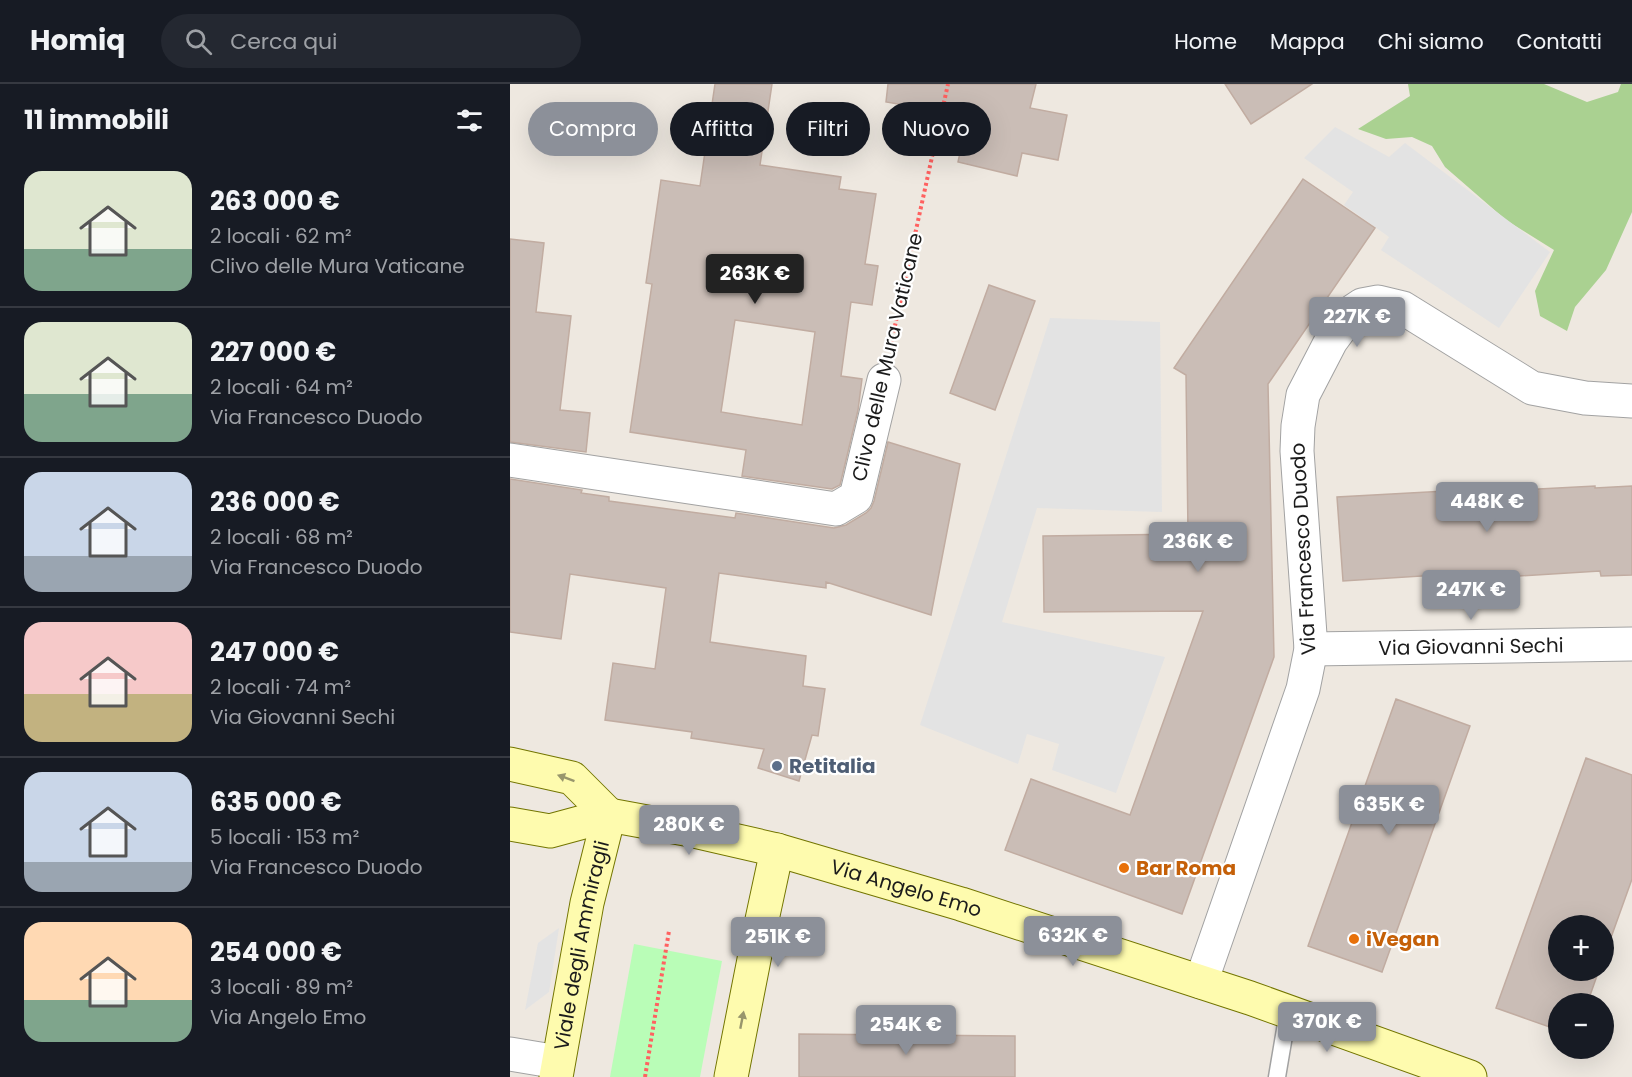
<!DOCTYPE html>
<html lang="it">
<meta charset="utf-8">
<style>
body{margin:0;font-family:Poppins,sans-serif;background:#242831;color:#f1f3f6;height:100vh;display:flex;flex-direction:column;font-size:22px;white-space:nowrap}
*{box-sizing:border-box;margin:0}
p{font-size:20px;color:#9ea1a6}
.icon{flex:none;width:33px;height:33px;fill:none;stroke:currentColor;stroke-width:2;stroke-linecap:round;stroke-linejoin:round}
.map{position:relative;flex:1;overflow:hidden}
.panel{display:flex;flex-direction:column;background:#171b24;width:510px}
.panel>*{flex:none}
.banner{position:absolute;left:18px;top:18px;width:570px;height:54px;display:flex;gap:12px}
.fabs{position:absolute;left:1038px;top:831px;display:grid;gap:12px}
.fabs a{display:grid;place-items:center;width:66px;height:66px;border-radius:50%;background:#171b24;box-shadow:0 6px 24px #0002;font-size:30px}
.price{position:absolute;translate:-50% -51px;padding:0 14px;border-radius:6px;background:#8c9099;color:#fff;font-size:20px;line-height:39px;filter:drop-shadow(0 2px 3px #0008)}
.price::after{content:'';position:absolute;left:50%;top:36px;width:18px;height:14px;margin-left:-9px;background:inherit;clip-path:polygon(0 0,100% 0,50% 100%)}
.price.active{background:#222;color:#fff}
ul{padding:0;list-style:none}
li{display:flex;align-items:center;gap:18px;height:150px;padding:0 24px}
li+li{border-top:2px solid #363941}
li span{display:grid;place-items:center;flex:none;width:168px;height:120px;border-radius:18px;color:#555}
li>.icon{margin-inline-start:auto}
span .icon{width:72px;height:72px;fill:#fffc;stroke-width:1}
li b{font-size:26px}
h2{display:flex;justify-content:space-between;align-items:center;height:72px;padding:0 24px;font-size:26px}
.chip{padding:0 21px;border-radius:27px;background:#171b24;box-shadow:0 6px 24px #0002;font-size:21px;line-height:54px}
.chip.active{background:#8c9099;color:#fff}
header{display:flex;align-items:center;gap:36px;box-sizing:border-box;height:84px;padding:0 30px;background:#171b24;border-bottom:2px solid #363941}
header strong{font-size:28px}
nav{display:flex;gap:33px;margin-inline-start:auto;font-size:21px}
.search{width:420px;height:54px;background:#242831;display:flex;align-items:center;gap:15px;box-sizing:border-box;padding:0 21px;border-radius:33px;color:#9ea1a6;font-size:22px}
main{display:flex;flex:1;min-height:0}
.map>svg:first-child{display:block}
.forest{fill:#aad191}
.park{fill:#b9fdb7}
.parking{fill:#e3e3e3}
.building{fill:#cabdb6;stroke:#c1aca1;stroke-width:1.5;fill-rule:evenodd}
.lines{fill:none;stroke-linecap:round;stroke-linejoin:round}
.lane-casing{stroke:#a2a2a2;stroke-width:19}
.street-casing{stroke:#a2a2a2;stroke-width:35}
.secondary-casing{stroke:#737500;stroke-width:35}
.path{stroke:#ff6160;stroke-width:4;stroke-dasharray:3 3;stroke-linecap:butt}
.lane{stroke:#fff;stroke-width:16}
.street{stroke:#fff;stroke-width:33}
.secondary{stroke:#fefbae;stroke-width:33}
.oneway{fill:#98966c}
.service-dot{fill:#5c6f8a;stroke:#fff;stroke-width:2}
.food-dot{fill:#e8710a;stroke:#fff;stroke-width:2}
.labels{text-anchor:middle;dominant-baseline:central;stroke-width:4.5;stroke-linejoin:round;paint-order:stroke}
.street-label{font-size:20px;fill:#1b1b1b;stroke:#fff}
.service-label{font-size:20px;font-weight:bold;fill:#4e5e75;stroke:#fff;text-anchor:start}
.food-label{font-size:20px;font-weight:bold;fill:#c56008;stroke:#fff;text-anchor:start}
</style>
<header>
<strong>Homiq</strong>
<div class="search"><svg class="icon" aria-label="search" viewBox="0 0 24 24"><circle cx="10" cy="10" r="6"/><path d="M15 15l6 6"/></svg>Cerca qui</div>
<nav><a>Home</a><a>Mappa</a><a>Chi siamo</a><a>Contatti</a></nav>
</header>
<main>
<section class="panel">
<h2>11 immobili<svg class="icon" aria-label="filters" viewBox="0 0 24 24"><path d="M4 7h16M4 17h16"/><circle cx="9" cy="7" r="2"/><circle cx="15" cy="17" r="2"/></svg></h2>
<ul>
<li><span style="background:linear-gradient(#dfe7d0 65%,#7fa58c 0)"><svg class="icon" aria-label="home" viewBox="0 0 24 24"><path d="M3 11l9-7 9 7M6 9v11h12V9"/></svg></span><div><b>263 000 €</b><p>2 locali · 62 m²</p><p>Clivo delle Mura Vaticane</p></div></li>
<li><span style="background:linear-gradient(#dfe7d0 60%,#7fa58c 0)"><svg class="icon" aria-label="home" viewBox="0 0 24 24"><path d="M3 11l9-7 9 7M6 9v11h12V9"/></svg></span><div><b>227 000 €</b><p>2 locali · 64 m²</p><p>Via Francesco Duodo</p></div></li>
<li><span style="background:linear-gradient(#c9d6e8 70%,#9aa5b1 0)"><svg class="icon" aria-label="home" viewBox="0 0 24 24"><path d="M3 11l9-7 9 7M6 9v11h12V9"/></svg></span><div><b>236 000 €</b><p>2 locali · 68 m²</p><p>Via Francesco Duodo</p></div></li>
<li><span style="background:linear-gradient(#f6c9c9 60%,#c2b280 0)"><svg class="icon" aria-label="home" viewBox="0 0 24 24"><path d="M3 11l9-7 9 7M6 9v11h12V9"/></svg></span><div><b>247 000 €</b><p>2 locali · 74 m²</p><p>Via Giovanni Sechi</p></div></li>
<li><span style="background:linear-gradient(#c9d6e8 75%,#9aa5b1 0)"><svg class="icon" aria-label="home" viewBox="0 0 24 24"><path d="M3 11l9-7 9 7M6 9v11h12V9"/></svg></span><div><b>635 000 €</b><p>5 locali · 153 m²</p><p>Via Francesco Duodo</p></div></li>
<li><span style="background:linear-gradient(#ffd9b3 65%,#7fa58c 0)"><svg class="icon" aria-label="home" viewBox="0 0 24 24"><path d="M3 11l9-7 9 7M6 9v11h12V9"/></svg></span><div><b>254 000 €</b><p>3 locali · 89 m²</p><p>Via Angelo Emo</p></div></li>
</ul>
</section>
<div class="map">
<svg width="1122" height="993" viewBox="0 0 1122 993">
<rect width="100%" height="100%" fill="#eee8e0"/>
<path class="forest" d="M 898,0 L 1034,0 L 1077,18 L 1108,8 L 1111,0 L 1122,0 L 1122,128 L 1096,186 L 1065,223 L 1057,247 L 1030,232 L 1025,207 L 1044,166 L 996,136 L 935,83 L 922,62 L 902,53 L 876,55 L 848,45 L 900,12 Z"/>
<path class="park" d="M 124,860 L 212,877 L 190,993 L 100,993 Z"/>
<path class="parking" d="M 825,43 L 879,73 L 895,59 L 1040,168 L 989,244 L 871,166 L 879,153 L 834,121 L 843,108 L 794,74 Z
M 540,234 L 650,238 L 652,428 L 527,424 L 492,538 L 655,573 L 606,709 L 542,686 L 549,660 L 517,650 L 508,680 L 410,641 Z
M 49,844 L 39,908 L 15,926 L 28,859 Z"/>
<path class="building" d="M 205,0 L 262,0 L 250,81 L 331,93 L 329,105 L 366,110 L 355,180 L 368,182 L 362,221 L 341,218 L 331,292 L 352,295 L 348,326 L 330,401 L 322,405 L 232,392 L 236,366 L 120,348 L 142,200 L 136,199 L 151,96 L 190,102 ZM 225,236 L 305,248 L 292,341 L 211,328 Z
M 378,0 L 526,0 L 520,24 L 557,31 L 548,76 L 512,69 L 507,92 L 448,78 L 458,32 L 376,18 Z
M 715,0 L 802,0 L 741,40 Z
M 793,95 L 865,144 L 758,300 L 764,573 L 672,830 L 495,766 L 521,695 L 620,731 L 693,527 L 534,528 L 533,452 L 678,450 L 676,291 L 664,284 Z
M 0,155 L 34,159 L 26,228 L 61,232 L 50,326 L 80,329 L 76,368 L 0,358 Z
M 479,201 L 525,217 L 485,326 L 440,309 Z
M 378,358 L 450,380 L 421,531 L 316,498 L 316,504 L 209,489 L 200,558 L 296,572 L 293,602 L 315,605 L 308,652 L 302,651 L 289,697 L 248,684 L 254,665 L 181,654 L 182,648 L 95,636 L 103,579 L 145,585 L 156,504 L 60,490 L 51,555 L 0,548 L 0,395 L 72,406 L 71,409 L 99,413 L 99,417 L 225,434 L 226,429 L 324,444 L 336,441 L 356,429 L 361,424 L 364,417 Z
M 1085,402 L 1085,404 L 1122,402 L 1122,491 L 1091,492 L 1090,487 L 961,495 L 959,489 L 833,497 L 827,413 L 954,406 L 955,409 Z
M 886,615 L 960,642 L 872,888 L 798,862 Z
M 1076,674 L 1122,691 L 1122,795 L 1094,873 L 1094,842 L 1048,842 L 1048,886 L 1089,886 L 1077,920 L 1048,920 L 1048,946 L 986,924 Z
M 289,950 L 505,952 L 505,993 L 289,993 Z"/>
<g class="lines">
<g class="lane-casing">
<path id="lane" d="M 767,993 L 778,928"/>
</g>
<g class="street-casing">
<g id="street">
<path d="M 0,376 L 326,425 L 346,413 L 374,296"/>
<path id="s1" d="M 801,565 L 1122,560"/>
<path d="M 691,898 L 793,605 L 801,565 L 787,367 L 788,342 L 793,311 L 821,257 L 843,227 L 852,221 L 868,218 L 893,224 L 1022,304 L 1075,314 L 1122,317"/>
<path d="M 0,970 L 48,978"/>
</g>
</g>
<g class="secondary-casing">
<g id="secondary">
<path d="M 0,680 L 62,694 L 99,731"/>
<path id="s2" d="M 0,740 L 40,747 L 99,731 L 175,745 L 267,766 L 451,820 L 740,914 L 960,993"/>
<path id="s3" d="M 46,993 L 77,819 L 99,731"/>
<path d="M 221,993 L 250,845 L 267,766"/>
</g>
</g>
<path class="path" d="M 381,260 L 438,0
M 135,993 L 159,847"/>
<use href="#lane" class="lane"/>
<use href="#street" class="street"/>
<use href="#secondary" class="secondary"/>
</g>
<defs><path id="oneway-solid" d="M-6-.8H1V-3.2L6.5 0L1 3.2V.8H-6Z" transform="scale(1.5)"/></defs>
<g class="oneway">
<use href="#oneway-solid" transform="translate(56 694) rotate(-160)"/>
<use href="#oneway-solid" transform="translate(232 936) rotate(-79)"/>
</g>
<circle class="service-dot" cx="267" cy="682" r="6"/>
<g class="food-dot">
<circle cx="614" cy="784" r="6"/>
<circle cx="844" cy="855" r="6"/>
</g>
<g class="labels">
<g class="street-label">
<text transform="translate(377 273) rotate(-77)">Clivo delle Mura Vaticane</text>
<text transform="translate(793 465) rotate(-93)">Via Francesco Duodo</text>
<text stroke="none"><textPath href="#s1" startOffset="160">Via Giovanni Sechi</textPath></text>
<text stroke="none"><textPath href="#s2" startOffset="408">Via Angelo Emo</textPath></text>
<text stroke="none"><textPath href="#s3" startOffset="134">Viale degli Ammiragli</textPath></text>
</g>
<g class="service-label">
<text x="279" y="682">Retitalia</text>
</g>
<g class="food-label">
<text x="626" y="784">Bar Roma</text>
<text x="856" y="855">iVegan</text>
</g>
</g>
</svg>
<div class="fabs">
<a>+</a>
<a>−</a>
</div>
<b class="price active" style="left:245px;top:221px">263K €</b>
<b class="price" style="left:847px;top:264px">227K €</b>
<b class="price" style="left:977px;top:449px">448K €</b>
<b class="price" style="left:688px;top:489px">236K €</b>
<b class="price" style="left:961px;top:537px">247K €</b>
<b class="price" style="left:879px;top:752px">635K €</b>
<b class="price" style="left:179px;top:772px">280K €</b>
<b class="price" style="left:563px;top:883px">632K €</b>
<b class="price" style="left:268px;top:884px">251K €</b>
<b class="price" style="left:817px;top:969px">370K €</b>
<b class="price" style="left:396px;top:972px">254K €</b>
<div class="banner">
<a class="chip active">Compra</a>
<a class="chip">Affitta</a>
<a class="chip">Filtri</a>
<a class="chip">Nuovo</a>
</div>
</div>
</main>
